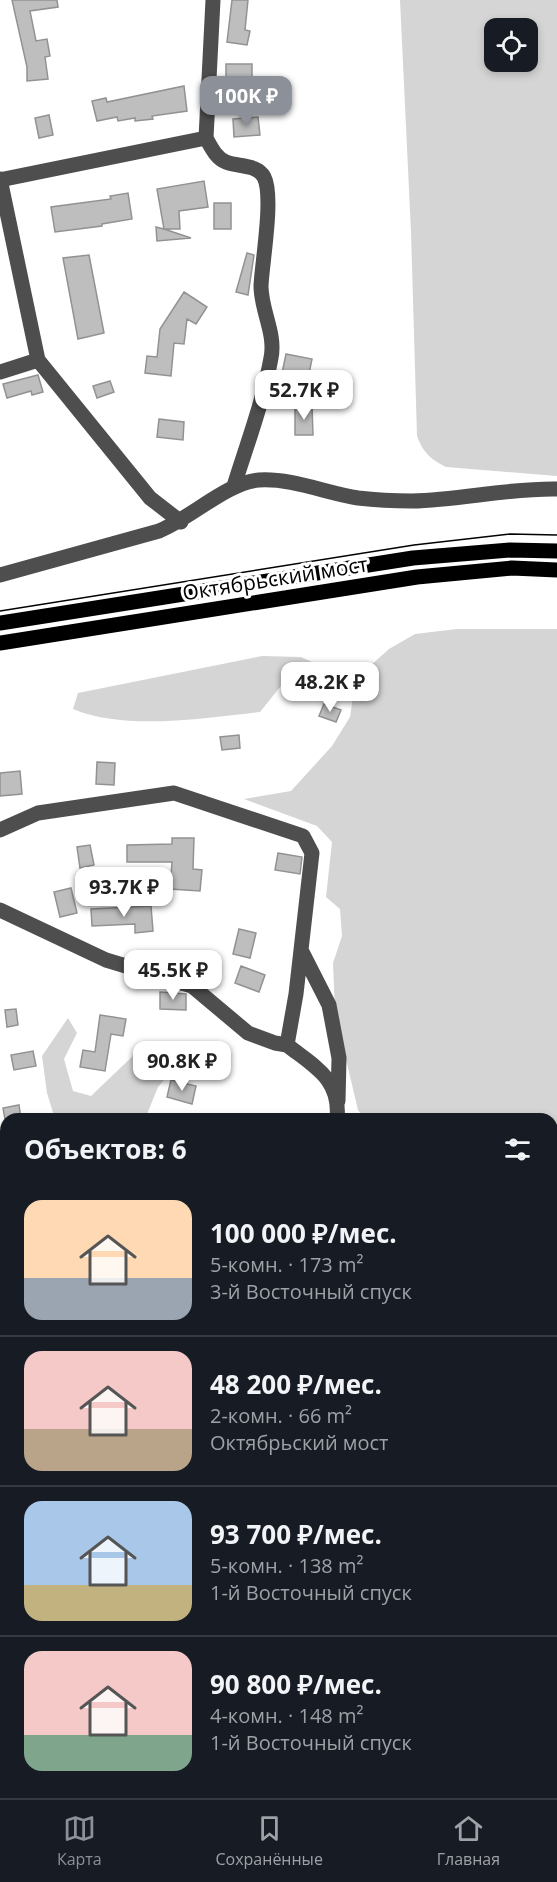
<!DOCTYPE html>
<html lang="ru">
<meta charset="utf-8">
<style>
body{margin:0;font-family:"Open Sans",sans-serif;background:#20242c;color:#f1f3f6;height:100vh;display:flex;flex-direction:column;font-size:22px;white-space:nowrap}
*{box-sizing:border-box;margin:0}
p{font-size:20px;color:#9ea1a6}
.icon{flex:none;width:33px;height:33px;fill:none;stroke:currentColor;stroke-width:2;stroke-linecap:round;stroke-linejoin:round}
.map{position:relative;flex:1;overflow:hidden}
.drawer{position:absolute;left:0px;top:1113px;width:558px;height:686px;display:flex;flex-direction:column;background:#171b24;border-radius:18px 18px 0 0;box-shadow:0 3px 9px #0003}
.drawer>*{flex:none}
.buttons{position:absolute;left:484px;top:18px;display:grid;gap:12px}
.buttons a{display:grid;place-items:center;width:54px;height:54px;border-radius:12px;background:#171b24;box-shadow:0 3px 9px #0003;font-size:30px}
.price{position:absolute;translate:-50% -51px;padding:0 14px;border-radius:12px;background:#fff;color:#222;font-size:20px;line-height:39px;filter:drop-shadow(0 2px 3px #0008)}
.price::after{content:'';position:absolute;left:50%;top:36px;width:18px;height:14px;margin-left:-9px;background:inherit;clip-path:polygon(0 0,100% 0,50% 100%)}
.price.selected{background:#8c9099;color:#fff}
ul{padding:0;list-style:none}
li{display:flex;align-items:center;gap:18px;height:150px;padding:0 24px}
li+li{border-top:2px solid #363941}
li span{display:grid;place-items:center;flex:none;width:168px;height:120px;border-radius:18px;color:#555}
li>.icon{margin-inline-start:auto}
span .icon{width:72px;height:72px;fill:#fffc;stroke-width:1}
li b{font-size:26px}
h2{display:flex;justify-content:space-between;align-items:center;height:72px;padding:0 24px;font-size:26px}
.tabs{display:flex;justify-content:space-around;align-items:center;height:84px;border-top:2px solid #363941;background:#171b24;font-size:16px;color:#9ea1a6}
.tabs a{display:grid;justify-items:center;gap:3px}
.tabs .selected{color:#8c9099}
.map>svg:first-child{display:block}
.green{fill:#d5d5d5;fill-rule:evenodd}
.water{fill:#9c9c9c}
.building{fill:#bebebe;stroke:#929292;stroke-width:1.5}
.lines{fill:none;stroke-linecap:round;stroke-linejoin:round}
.minor{stroke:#4e4e4e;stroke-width:15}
.major{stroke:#000;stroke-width:15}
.tram{stroke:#000;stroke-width:1.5}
.labels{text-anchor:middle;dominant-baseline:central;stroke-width:6;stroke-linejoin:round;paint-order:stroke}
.street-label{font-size:21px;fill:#000;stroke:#fff}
</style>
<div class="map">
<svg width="557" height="1798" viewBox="0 0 557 1798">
<rect width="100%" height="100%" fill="#fff"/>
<path class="green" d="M 400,0 L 557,0 L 557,476 L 446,467 C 430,459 423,452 417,436 L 411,232 ZM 528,28 L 528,62 L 495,62 L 495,28 Z
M 457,629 L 557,629 L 557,1154 L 552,1149 L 552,1119 L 366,1119 L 358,1110 L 335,1013 L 333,963 L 342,936 L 340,909 L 326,897 L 332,842 L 317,826 L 244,799 L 291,791 L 332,746 L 350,717 L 354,690 L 293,671 L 260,712 C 205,718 124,731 73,709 L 78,693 L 262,656 L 301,657 L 330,670 L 361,674 L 389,649 L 415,634 Z
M 68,1018 L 77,1033 L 64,1059 L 73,1091 L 91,1096 L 138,1051 L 164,1055 L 176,1066 L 158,1087 L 145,1119 L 55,1119 L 47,1093 L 42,1056 Z
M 0,1421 L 6,1427 L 6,1468 L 0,1468 Z
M 6,1627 L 6,1792 L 92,1793 L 91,1798 L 0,1798 L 0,1628 Z"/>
<path class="water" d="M 557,1265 L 557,1407 L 552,1411 L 552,1269 Z
M 149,1793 L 149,1792 L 255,1793 L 253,1798 L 148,1798 Z"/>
<path class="building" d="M 12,0 L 57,0 L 58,7 L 30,11 L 36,41 L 47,39 L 50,56 L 45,57 L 48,79 L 27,81 L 27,67 Z
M 232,0 L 248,0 L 245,30 L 250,31 L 247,45 L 227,42 Z
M 226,64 L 252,64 L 252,93 L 226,94 Z
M 184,86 L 187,111 L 152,116 L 153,119 L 135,121 L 135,118 L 118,121 L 117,117 L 97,121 L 92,101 L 106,98 L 107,102 Z
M 49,115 L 53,135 L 39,138 L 35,118 Z
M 258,117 L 260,135 L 234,137 L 233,119 Z
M 204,181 L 208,207 L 179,211 L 180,229 L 164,229 L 191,238 L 157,241 L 156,227 L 164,229 L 157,189 Z
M 128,193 L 132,219 L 102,224 L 102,226 L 55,232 L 51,207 L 111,199 L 110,196 Z
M 214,203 L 231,203 L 231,229 L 214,229 Z
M 247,253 L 254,255 L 248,295 L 236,292 Z
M 89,255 L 104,333 L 78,339 L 63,258 Z
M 184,292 L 207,307 L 196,324 L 187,319 L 184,344 L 174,343 L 171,376 L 145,373 L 147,356 L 157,357 L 160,329 Z
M 286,354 L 312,359 L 306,388 L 280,383 Z
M 38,375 L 43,392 L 32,395 L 31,391 L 7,398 L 3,384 Z
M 110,381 L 114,392 L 97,398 L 93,386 Z
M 312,406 L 313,435 L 295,435 L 295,407 Z
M 159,419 L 184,422 L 183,440 L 157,437 Z
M 324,704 L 341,710 L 336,722 L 319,716 Z
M 239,735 L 240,748 L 222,750 L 220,737 Z
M 97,762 L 115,763 L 114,785 L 96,784 Z
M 20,771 L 22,794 L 0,796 L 0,773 Z
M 172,838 L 194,838 L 193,869 L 202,870 L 200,891 L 170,889 L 172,862 L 127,862 L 127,845 L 172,844 Z
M 90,845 L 94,865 L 80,868 L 77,847 Z
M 278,853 L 302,857 L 300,874 L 275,870 Z
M 71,888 L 77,913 L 60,917 L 54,892 Z
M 151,906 L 153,931 L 135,933 L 135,924 L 92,926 L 91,909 Z
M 239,929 L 256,933 L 250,958 L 233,954 Z
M 241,966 L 265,975 L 259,992 L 235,983 Z
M 160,992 L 186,994 L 186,1010 L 160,1009 Z
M 16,1009 L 18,1025 L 7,1027 L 5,1010 Z
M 100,1015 L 126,1019 L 123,1036 L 111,1034 L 105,1071 L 80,1067 L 83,1050 L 95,1052 Z
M 33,1051 L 36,1066 L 14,1070 L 11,1055 Z
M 171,1080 L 196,1086 L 192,1104 L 167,1097 Z
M 19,1105 L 21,1119 L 5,1119 L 3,1108 Z"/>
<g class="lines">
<path class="minor" d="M 206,138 C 211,147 216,158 226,162 C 238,167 257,164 264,177 C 274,196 262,262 261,286 C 261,311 276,333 271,358 C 263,402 247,444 234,486
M 206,138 L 213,0
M 0,179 L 38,360 L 150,498 L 181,522
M 0,180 L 206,138
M 0,372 L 38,360
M 0,575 L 159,531 C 191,518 228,482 259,480 C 292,478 326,493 358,498 C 375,500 395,501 412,501 C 461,500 508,488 557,489
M 0,830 L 38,813 L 174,793 L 303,836 L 312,853 L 296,994 L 287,1045
M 0,910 L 106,960 L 192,986 L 248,1033 L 275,1043 L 287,1045
M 301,950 L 329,1005 L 339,1058 L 338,1101
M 287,1045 C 315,1067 341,1079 337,1119
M 0,1184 L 0,1193
M 0,1308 L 6,1307
M 0,1348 L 6,1349
M 0,1566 L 3,1566"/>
<path class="major" d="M 0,623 L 413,558 L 510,550 L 557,551
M 0,643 L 417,577 L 512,568 L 557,570"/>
<path class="tram" d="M 0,611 L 414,545 L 510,534 L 557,535"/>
</g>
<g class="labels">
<g class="street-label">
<text transform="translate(275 578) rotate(-9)">Октябрьский мост</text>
</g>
</g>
</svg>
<div class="buttons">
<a><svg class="icon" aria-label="locate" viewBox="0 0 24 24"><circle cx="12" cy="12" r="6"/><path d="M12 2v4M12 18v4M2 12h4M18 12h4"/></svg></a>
</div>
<b class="price selected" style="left:246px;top:127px">100K ₽</b>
<b class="price" style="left:304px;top:421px">52.7K ₽</b>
<b class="price" style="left:330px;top:713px">48.2K ₽</b>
<b class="price" style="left:124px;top:918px">93.7K ₽</b>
<b class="price" style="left:173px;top:1001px">45.5K ₽</b>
<b class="price" style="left:182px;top:1092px">90.8K ₽</b>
<section class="drawer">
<h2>Объектов: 6<svg class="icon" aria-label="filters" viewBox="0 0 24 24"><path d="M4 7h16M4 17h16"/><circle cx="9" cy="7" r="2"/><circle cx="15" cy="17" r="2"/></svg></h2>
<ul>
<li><span style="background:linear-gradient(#ffd9b3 65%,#9aa5b1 0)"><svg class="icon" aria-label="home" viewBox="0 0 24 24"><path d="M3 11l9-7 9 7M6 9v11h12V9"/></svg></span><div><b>100 000 ₽/мес.</b><p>5-комн. · 173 m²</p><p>3-й Восточный спуск</p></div></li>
<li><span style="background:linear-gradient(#f6c9c9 65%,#b9a48a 0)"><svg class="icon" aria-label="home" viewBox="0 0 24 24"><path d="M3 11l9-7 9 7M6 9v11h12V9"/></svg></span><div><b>48 200 ₽/мес.</b><p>2-комн. · 66 m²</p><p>Октябрьский мост</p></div></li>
<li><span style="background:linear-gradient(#a9c7e8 70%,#c2b280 0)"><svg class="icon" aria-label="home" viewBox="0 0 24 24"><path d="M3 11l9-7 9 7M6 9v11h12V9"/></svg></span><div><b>93 700 ₽/мес.</b><p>5-комн. · 138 m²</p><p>1-й Восточный спуск</p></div></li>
<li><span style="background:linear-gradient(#f6c9c9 70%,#7fa58c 0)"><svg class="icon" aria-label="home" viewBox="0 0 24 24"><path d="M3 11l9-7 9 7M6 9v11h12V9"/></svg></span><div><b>90 800 ₽/мес.</b><p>4-комн. · 148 m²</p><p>1-й Восточный спуск</p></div></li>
</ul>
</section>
</div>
<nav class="tabs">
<a class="selected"><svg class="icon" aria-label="map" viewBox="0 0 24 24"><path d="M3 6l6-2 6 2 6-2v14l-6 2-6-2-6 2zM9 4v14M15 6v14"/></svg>Карта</a>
<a><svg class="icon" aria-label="saved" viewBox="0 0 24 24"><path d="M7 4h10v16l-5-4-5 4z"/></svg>Сохранённые</a>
<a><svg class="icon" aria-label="home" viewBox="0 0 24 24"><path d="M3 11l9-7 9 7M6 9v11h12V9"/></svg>Главная</a>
</nav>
